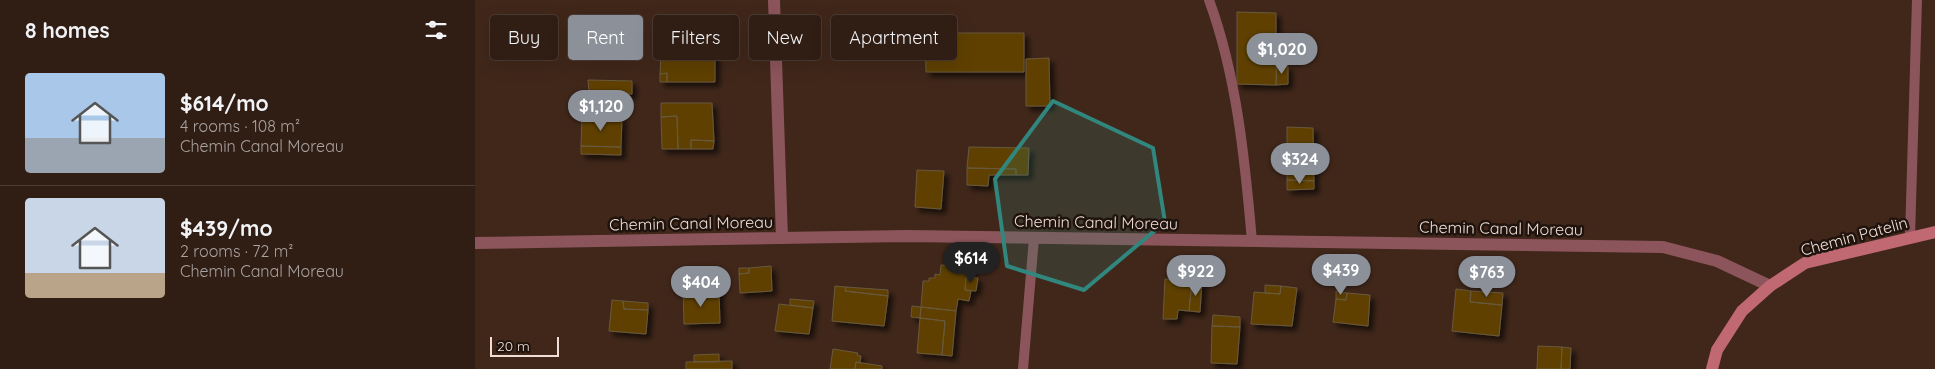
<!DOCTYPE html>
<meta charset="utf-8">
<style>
body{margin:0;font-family:Quicksand,sans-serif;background:#3c2a22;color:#f1f3f6;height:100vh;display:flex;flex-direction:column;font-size:19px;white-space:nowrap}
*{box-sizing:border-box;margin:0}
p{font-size:16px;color:#a8a2a0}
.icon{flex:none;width:28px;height:28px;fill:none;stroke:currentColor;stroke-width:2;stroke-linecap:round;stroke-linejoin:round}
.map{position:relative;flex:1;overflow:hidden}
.panel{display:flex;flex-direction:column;background:#301d14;width:475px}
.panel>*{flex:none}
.top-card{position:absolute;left:15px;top:15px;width:475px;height:45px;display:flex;gap:10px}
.scale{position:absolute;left:15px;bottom:12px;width:69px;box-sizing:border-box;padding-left:5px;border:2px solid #f0ded6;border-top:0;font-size:14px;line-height:18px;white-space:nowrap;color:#f0ded6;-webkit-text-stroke:4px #1f130d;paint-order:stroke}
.price{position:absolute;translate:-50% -42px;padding:0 11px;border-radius:18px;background:#8c9099;color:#fff;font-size:16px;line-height:32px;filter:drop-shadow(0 1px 2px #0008)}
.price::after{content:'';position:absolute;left:50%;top:30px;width:15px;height:11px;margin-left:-8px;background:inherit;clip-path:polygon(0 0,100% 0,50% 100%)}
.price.current{background:#222;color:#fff}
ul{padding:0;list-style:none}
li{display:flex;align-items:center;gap:15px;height:125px;padding:0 25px}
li+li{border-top:1px solid #4b3b34}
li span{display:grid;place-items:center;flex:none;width:140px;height:100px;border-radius:5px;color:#555}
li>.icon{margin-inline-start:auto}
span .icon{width:60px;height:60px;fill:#fffc;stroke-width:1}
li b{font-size:21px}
h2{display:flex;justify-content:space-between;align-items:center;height:60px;padding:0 25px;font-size:21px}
.tag{padding:0 18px;border-radius:5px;background:#301d14;box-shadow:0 5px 20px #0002,0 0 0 1px #4b3b34;font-size:18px;line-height:45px}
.tag.current{background:#8c9099;color:#fff}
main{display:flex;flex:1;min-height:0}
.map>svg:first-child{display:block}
.building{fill:#5f4100;stroke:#69593e;filter:url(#shadow)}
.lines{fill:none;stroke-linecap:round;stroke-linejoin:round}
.lane{stroke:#8c555b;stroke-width:10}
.street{stroke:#8c555b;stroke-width:12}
.secondary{stroke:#c06973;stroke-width:12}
.marked{fill:#31867e;fill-opacity:0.2;stroke:#31867e;stroke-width:4;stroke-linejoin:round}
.labels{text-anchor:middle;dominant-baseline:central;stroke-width:5;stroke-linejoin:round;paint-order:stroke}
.street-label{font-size:16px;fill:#f0ded6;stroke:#1f130d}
</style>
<main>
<section class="panel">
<h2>8 homes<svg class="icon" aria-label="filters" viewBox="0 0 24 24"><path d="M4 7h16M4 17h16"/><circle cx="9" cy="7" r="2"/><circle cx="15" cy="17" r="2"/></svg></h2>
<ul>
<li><span style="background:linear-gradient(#a9c7e8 65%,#9aa5b1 0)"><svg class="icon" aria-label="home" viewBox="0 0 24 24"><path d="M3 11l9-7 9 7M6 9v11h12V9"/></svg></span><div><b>$614/mo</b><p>4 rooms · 108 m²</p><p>Chemin Canal Moreau</p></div></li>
<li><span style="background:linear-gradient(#c9d6e8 75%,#b9a48a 0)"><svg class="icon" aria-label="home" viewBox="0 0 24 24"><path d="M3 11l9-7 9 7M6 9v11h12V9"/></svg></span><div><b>$439/mo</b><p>2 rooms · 72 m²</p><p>Chemin Canal Moreau</p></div></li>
</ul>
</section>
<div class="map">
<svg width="1460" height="369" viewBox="0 0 1460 369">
<defs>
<filter id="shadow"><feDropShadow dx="4.5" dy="4.5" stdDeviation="2.5" flood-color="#0009"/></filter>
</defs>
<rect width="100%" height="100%" fill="#40271a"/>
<path class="building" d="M 762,12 L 801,13 L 801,85 L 762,84 Z
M 450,33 L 549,33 L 549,72 L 451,72 Z
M 186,53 L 240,54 L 240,82 L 192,82 L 192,73 L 185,74 Z
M 574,58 L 575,106 L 551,106 L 551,59 Z
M 802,66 L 813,66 L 813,84 L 801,85 Z
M 192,73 L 192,82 L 185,82 L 185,74 Z
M 113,80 L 157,81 L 157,94 L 114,93 Z
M 186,103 L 237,103 L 239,141 L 216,140 L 216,149 L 203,149 L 202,116 L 186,117 Z
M 202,116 L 203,149 L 187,149 L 186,117 Z
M 107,117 L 147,118 L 146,147 L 106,146 Z
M 812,127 L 838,128 L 839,181 L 812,180 Z
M 216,140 L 239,141 L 238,149 L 216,149 Z
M 106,146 L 146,147 L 146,155 L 106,154 Z
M 494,147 L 554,148 L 553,175 L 541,175 L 541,169 L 492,168 Z
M 492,168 L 541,169 L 541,175 L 514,175 L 513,186 L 492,185 Z
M 442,170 L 469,171 L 466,209 L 440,207 Z
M 812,180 L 839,181 L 839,189 L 812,190 Z
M 466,265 L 497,267 L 496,277 L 491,277 L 490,290 L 496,291 L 494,301 L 483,299 L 481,311 L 446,307 L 448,281 L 454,281 L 454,278 L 460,278 L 460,274 L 465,275 Z
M 296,266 L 297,291 L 265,293 L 264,274 L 274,273 L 274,268 Z
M 264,268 L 274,268 L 274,273 L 264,274 Z
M 491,277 L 503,278 L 501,291 L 490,290 Z
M 690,279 L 717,281 L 714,311 L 703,310 L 702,319 L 688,319 Z
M 717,281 L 727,282 L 725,312 L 714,311 Z
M 790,285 L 806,286 L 805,294 L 790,293 Z
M 360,286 L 371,287 L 370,291 L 413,296 L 409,326 L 357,321 Z
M 806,286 L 822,288 L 817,326 L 776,324 L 779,292 L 805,294 Z
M 218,287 L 219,295 L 244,293 L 245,323 L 209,324 L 208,288 Z
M 218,287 L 244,287 L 244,293 L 219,295 Z
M 371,287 L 413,290 L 413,296 L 370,291 Z
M 981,289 L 996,291 L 995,302 L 1027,305 L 1024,336 L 977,331 Z
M 861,291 L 872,293 L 871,300 L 861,299 Z
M 996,291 L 1028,293 L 1027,305 L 995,302 Z
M 872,293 L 895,295 L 893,326 L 858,322 L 861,299 L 871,300 Z
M 315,299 L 339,301 L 338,308 L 315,305 Z
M 137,300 L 148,301 L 149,309 L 173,310 L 171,334 L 134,331 Z
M 148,301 L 173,303 L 173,310 L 149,309 Z
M 304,304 L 338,308 L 334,334 L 300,331 Z
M 437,306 L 446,307 L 445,318 L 436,317 Z
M 446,307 L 481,311 L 477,356 L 467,355 L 470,321 L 445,318 Z
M 738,315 L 765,317 L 765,327 L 737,326 Z
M 445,318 L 470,321 L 467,355 L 442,353 Z
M 737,326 L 765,327 L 762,364 L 736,363 Z
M 1063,346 L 1087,347 L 1086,369 L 1062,369 Z
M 1087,347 L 1096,348 L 1095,369 L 1086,369 Z
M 358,349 L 383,353 L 382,355 L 386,356 L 385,363 L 381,362 L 380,369 L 355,369 Z
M 244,354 L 244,362 L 219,362 L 219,355 Z
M 257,361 L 257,369 L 211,369 L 211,362 Z
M 381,362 L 407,366 L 407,369 L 380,369 Z"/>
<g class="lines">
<path class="lane" d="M 734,0 C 762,76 770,161 777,241
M 1435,237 L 1442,0
M 548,369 L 559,238"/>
<path class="street" d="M 299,0 L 307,238
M 0,243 L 432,236 L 1188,247 L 1242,261 L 1295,286"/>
<path class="secondary" d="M 1237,369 L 1242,350 L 1267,311 L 1295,286 L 1330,263 L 1460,232"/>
</g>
<path class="marked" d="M 578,101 L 678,148 L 690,222 L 609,290 L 532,266 L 520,179 Z"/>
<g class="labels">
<g class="street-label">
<text transform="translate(621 222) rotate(1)">Chemin Canal Moreau</text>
<text transform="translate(216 223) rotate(-1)">Chemin Canal Moreau</text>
<text transform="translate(1026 228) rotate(1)">Chemin Canal Moreau</text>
<text transform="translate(1379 236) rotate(-15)">Chemin Patelin</text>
</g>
</g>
</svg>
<div class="scale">20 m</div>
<b class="price" style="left:807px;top:75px">$1,020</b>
<b class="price" style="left:126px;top:132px">$1,120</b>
<b class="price" style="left:825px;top:185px">$324</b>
<b class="price current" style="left:496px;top:284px">$614</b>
<b class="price" style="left:866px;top:296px">$439</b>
<b class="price" style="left:721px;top:297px">$922</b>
<b class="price" style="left:1012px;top:298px">$763</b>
<b class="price" style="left:226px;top:308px">$404</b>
<div class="top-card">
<a class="tag">Buy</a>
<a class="tag current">Rent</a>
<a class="tag">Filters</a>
<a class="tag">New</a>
<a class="tag">Apartment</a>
</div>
</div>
</main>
